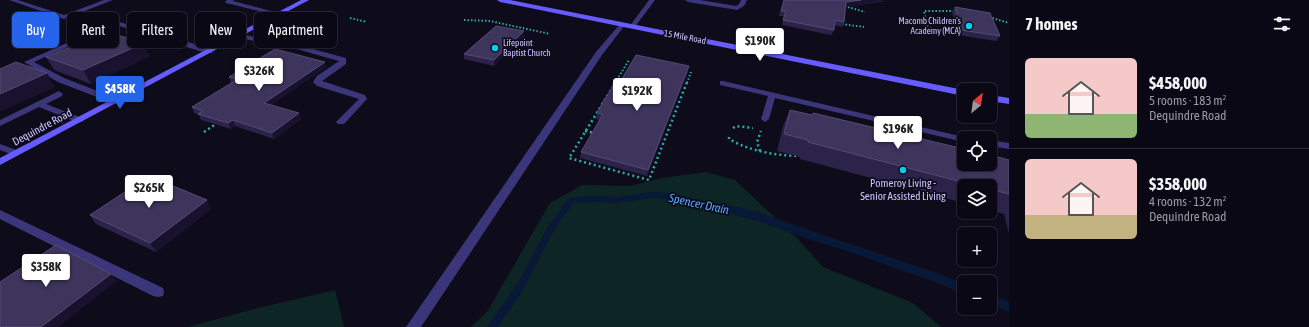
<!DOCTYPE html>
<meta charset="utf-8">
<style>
body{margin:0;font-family:"Asap Condensed",sans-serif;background:#181622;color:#f1f3f6;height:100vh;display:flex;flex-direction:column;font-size:15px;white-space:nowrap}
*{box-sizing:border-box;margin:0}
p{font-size:13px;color:#999aa0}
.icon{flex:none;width:22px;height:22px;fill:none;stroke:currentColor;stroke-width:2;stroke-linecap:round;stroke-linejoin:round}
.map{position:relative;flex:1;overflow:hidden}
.side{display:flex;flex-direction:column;background:#0a0814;width:300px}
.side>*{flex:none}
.banner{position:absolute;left:12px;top:12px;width:380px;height:36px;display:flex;gap:8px}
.needle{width:26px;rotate:29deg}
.controls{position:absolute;left:957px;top:83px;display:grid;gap:8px}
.controls a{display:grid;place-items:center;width:40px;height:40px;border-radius:6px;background:#0a0814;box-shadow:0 1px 3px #0004,0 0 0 1px #2a2934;font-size:20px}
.price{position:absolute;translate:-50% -34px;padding:0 9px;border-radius:4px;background:#fff;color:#222;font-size:13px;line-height:26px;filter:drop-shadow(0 1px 2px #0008)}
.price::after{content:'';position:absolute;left:50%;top:24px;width:12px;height:9px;margin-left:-6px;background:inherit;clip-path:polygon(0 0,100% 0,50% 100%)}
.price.selected{background:#2563eb;color:#fff}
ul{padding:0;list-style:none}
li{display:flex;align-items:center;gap:12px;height:100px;padding:0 16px}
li+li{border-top:1px solid #2a2934}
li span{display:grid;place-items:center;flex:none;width:112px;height:80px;border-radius:6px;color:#555}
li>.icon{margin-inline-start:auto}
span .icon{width:48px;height:48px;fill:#fffc;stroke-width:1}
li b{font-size:17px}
h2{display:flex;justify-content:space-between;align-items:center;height:48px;padding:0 16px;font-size:17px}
.pill{padding:0 14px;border-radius:6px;background:#0a0814;box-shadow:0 1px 3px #0004,0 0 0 1px #2a2934;font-size:14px;line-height:36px}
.pill.selected{background:#2563eb;color:#fff}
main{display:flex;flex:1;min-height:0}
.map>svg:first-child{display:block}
.green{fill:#0e2525}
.water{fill:#081837}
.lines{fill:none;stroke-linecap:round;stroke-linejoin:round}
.stream{fill:#081837;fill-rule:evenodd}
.path-far1{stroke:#2caca8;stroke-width:2;stroke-dasharray:1.5 2;stroke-linecap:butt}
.path{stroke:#2caca8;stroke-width:2.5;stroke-dasharray:2 3;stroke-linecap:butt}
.lane{fill:#3b367a;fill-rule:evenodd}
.secondary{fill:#665cff;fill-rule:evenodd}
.wall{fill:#2c234a}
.shaded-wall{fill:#19122f}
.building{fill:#3e355d;stroke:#544b76}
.poi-dot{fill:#00cff0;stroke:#0e0b1b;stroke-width:1.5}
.labels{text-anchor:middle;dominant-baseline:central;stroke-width:3.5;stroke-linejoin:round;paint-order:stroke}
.far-poi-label{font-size:9px;fill:#cec5ff;stroke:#0e0b1b;text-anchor:end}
.far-street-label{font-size:9px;fill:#cec5ff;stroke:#0e0b1b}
.street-label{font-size:11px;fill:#cec5ff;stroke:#0e0b1b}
.poi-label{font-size:11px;fill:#cec5ff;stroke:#0e0b1b}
.water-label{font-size:12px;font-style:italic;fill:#53a9ff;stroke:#0e0b1b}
</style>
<main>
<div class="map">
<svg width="1009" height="327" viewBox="0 0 1009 327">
<rect width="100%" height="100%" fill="#0e0b1b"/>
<path class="green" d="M 706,172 L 735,180 L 798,239 L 823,267 L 913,303 L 941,327 L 471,327 L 487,312 L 550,203 L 582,185 L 630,186 L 662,178 Z
M 335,290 L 344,327 L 188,327 L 258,308 Z"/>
<path class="water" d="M 721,203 L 757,212 L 937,273 L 964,284 L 964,294 L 937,283 L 850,252 L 808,239 L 755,220 L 723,212 Z
M 990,294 L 1009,302 L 1009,312 L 990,304 Z"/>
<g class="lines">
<path class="stream" d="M 652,192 L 670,193 L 730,207 L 733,208 L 734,210 L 733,212 L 730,213 L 670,199 L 652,198 L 617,203 L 590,202 L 575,202 C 552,226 541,258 525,286 C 517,301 507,314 497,327 L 487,327 L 519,281 L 548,226 L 563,206 L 570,198 L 590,196 L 617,197 Z"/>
<path class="path-far1" d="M 848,7 L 865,12
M 989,17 L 1009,23
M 350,18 L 367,22
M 464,20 L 490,21 L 550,34
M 842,24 L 864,27
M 940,34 L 927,26 L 924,11 L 955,11
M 615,83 L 629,60
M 687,83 L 691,72"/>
<path class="path" d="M 616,82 L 569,158 L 649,180 L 687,82
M 733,128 L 736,126 L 753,128
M 585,131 L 594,133
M 204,132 L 216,124
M 729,137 L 729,139 C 750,151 773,155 797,156
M 760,151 L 757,142 L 761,131"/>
<path class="lane" d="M 9,0 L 18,0 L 64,15 L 104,0 L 113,0 L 64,19 Z
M 227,0 L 234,0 L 233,1 L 282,14 L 279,16 L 226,3 L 225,2 Z
M 649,0 L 655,0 L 634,28 L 630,28 L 629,27 Z
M 685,0 L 700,0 L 736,6 L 739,4 L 741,0 L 747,0 L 744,6 L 737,10 L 688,2 Z
M 116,21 L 212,49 L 213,51 L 212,53 L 206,53 L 116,25 L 34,62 L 64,78 L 118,99 L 119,101 L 118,103 L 115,104 L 58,82 L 24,62 Z
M 622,23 L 625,25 L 602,55 L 421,327 L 406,327 L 596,52 L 620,24 Z
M 237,33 L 274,42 L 294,44 L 346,58 L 346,64 L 322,81 L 365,95 L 367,99 L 344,124 L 338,124 L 336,122 L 359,99 L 317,86 L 313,82 L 317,76 L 339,61 L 293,48 L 274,46 L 237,37 Z
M 720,81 L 723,81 L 968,138 L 964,138 L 964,142 L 775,98 L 769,119 L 765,122 L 761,119 L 768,96 L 720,85 Z
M 59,91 L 63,94 L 62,96 L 46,104 L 82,118 L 84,120 L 82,122 L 76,122 L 39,107 L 0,126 L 0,120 Z
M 990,140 L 1009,143 L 1009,149 L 990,146 Z
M 0,144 L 19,151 L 21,153 L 16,156 L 0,150 Z
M 0,210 L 163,288 L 164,292 L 163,296 L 158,297 L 153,296 L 0,219 Z"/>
<path class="secondary" d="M 301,0 L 309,0 L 0,165 L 0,158 Z
M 497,0 L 510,0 L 964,90 L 964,96 L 500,2 Z
M 990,95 L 1009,98 L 1009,104 L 990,101 Z"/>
</g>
<path class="wall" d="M 784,0 L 886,1 L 845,7 L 844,22 L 842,27 L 834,25 L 834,30 L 831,35 L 782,25 L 784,16 L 779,16 Z
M 955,7 L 1000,36 L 996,41 L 958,35 L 952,12 Z
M 524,31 L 524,37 L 494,66 L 464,59 L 464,54 Z
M 150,56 L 91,84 L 54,70 L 46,57 Z
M 326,67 L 271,105 L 301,119 L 274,139 L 235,126 L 231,129 L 201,120 L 199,115 L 194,113 L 192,107 L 232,83 L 231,83 L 229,77 Z
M 688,72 L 647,176 L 580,158 L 581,152 L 600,120 L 596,119 L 597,113 L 620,82 Z
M 790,110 L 812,115 L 813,113 L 1009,160 L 1009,234 L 1004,214 L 990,210 L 990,186 L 964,186 L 964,203 L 800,159 L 800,157 L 777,151 L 783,126 Z
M 211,209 L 156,252 L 96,224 L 90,215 Z"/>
<path class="shaded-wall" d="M 861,0 L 886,0 L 844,7 L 846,2 Z
M 524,31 L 524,37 L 494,66 L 494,60 Z
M 144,43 L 150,56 L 91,84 L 83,70 Z
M 325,62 L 326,67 L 266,109 L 264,103 Z
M 689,66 L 688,72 L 647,176 L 648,170 Z
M 47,73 L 55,87 L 0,112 L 0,94 Z
M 299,113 L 301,119 L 274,139 L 272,133 Z
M 233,120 L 235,126 L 231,129 L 228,123 Z
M 207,200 L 211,209 L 156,252 L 150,243 Z
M 111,274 L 117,281 L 58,327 L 41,327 Z"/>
<path class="building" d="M 784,0 L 861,0 L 846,2 L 844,22 L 835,20 L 834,30 L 783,20 L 786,11 L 781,11 Z
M 955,7 L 990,13 L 1000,36 L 961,30 Z
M 496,26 L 524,31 L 494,60 L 464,54 Z
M 107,32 L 144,43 L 83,70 L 46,57 Z
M 275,49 L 325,62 L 264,103 L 299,113 L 272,133 L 233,120 L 228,123 L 198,114 L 203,111 L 192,107 L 238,79 L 229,77 Z
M 636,55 L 689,66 L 648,170 L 581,152 L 603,114 L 597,113 L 603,102 L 616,81 L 620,82 Z
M 16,62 L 47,73 L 0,94 L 0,69 Z
M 790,110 L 812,115 L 813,113 L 964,149 L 964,164 L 990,164 L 990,155 L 1009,160 L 1009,194 L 990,189 L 990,186 L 977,186 L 808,142 L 808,140 L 784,134 Z
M 149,176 L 207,200 L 150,243 L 90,215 Z
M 56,245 L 111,274 L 41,327 L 0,327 L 0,282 Z"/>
<g class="poi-dot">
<circle cx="969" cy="26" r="4"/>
<circle cx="495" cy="48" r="4"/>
<circle cx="903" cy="170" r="4"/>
</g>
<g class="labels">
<g class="far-poi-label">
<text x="961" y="21">Macomb Children's<tspan x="961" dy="10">Academy (MCA)</tspan></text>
<text x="503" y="43" text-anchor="start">Lifepoint<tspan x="503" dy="10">Baptist Church</tspan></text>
</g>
<g class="far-street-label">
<text transform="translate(685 37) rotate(11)">15 Mile Road</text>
</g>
<g class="street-label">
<text transform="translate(42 127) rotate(-28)">Dequindre Road</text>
</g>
<g class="poi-label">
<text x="903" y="183">Pomeroy Living -<tspan x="903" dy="13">Senior Assisted Living</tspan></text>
</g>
<g class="water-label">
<text transform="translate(699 204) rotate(12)">Spencer Drain</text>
</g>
</g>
</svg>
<div class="controls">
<a><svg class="needle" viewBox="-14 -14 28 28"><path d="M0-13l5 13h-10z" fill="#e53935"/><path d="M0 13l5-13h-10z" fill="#999aa0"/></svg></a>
<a><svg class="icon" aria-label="locate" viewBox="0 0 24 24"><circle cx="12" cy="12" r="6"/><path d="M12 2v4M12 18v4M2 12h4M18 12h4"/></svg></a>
<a><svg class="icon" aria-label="layers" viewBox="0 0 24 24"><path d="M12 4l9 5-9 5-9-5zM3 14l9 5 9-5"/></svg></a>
<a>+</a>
<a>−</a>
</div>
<b class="price" style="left:760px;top:62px">$190K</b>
<b class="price" style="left:259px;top:92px">$326K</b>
<b class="price selected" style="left:120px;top:110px">$458K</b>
<b class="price" style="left:637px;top:112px">$192K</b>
<b class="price" style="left:898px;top:150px">$196K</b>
<b class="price" style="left:149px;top:209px">$265K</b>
<b class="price" style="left:46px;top:288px">$358K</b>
<div class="banner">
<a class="pill selected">Buy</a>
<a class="pill">Rent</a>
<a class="pill">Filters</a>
<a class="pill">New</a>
<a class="pill">Apartment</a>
</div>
</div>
<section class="side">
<h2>7 homes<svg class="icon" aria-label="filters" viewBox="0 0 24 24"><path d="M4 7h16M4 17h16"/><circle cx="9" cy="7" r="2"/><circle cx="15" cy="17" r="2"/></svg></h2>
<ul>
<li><span style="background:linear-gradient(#f6c9c9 70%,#8fb573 0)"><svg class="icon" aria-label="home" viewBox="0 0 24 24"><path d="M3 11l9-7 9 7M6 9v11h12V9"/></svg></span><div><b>$458,000</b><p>5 rooms · 183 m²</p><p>Dequindre Road</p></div></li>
<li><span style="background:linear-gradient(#f6c9c9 70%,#c2b280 0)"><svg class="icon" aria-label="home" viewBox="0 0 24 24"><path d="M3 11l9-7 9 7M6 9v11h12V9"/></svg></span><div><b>$358,000</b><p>4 rooms · 132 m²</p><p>Dequindre Road</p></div></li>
</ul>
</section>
</main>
